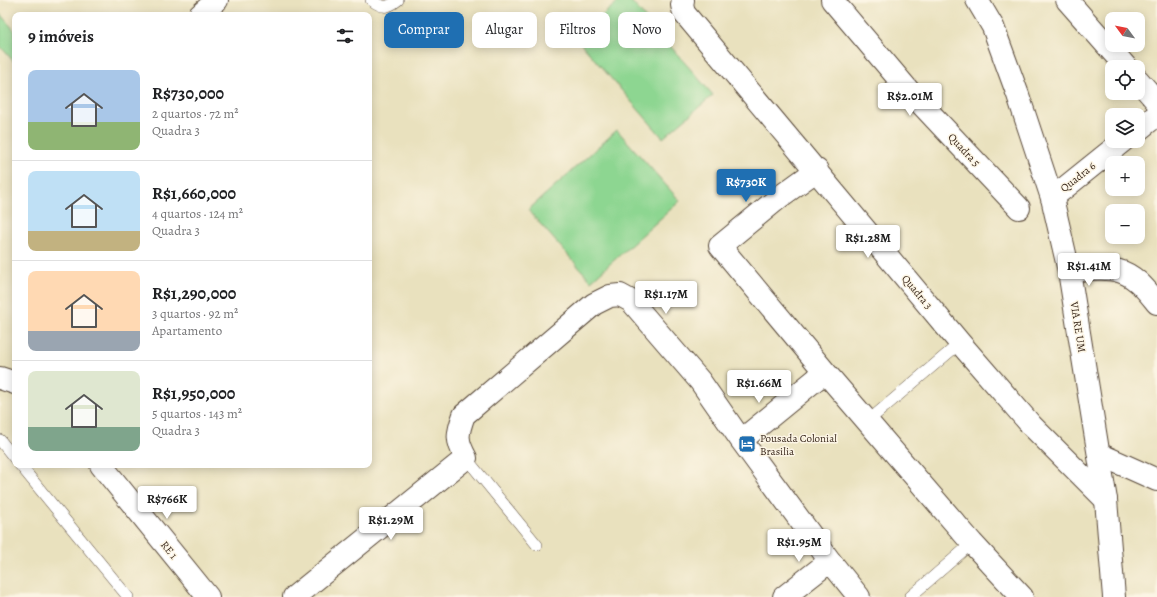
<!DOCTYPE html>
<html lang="pt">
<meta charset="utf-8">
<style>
body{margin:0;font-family:Alegreya,serif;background:#f6f6f6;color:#202124;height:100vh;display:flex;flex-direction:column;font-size:15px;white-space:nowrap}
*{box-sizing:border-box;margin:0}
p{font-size:13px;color:#757577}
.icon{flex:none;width:22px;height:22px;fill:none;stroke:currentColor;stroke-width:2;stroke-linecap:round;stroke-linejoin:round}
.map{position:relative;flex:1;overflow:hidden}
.panel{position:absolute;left:12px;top:12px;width:360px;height:456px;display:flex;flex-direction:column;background:#fff;border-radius:8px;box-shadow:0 2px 10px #0003}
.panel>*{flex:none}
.top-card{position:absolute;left:384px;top:12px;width:380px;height:36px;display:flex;gap:8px}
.needle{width:26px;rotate:302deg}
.tools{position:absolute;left:1105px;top:12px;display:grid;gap:8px}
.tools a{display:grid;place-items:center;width:40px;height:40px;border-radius:8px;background:#fff;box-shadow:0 2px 10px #0003;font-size:20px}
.price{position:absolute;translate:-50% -34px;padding:0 9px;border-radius:4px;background:#fff;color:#222;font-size:13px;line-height:26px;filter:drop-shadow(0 1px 2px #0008)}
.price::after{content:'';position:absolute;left:50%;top:24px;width:12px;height:9px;margin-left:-6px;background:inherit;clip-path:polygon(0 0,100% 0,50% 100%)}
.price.current{background:#1f6fb2;color:#fff}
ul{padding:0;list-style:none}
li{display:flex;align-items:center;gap:12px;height:100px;padding:0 16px}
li+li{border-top:1px solid #e0e0e0}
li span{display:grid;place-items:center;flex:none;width:112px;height:80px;border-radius:8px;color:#555}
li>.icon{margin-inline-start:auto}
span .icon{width:48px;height:48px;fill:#fffc;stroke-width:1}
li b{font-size:17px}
h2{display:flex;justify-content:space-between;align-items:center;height:48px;padding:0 16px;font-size:17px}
.pill{padding:0 14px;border-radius:8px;background:#fff;box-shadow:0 2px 10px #0003;font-size:14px;line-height:36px}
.pill.current{background:#1f6fb2;color:#fff}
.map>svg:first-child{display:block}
.green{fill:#8dd691;stroke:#648058}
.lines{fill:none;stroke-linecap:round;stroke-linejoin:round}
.service-casing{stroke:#554536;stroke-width:12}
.minor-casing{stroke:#554536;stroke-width:24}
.tertiary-casing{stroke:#554536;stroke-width:24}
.service{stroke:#fff;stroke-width:11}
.minor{stroke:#fff;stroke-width:22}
.tertiary{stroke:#fff;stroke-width:22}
.labels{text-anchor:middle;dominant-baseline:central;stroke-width:3;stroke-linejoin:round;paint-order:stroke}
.street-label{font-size:11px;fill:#3b2a1e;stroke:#fcf5e5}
.poi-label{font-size:11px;fill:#3b2a1e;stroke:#fcf5e5;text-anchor:start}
</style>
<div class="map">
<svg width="1157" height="597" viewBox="0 0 1157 597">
<rect width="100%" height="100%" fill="#fcf5e5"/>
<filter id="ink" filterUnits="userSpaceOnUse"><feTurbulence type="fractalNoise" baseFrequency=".025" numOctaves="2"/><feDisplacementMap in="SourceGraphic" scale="8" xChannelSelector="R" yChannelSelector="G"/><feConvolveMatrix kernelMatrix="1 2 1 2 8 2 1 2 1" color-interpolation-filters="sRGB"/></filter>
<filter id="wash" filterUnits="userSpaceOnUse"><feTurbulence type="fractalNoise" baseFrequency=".012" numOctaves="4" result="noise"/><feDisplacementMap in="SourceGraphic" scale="16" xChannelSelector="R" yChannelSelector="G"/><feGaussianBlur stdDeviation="0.9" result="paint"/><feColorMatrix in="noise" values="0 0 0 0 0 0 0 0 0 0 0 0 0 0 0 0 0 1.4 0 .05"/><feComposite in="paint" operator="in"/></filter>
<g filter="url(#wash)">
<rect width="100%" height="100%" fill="#e9e1be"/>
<path class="green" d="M 620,0 L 630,0 L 713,95 L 663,138 L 576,38 Z
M 0,14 L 15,31 L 15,63 L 0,46 Z
M 617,130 L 680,201 L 591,281 L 528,210 Z"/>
</g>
<g filter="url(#ink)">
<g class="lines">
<g class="service-casing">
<path id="service" d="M 371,0 C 382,8 387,9 398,0
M 868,421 L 960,343
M 0,440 L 15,459
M 466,458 L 537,545
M 20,465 L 128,597
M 910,597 L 972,543"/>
</g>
<g class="minor-casing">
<path id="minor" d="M 683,0 L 682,5 L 684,13 L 960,343 L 1032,426 L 1106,500
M 832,0 L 909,91 L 1019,208
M 1067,0 L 1126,67
M 200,15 L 217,0
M 1138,80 L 1157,102
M 1138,130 L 1157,115
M 817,170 L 781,196 L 720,246 L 825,372 L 972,543 L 1022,597
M 1052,198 L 1123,141
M 1069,271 C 1085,270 1104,266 1119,271 C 1135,275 1147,291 1157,303
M 741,440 L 749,434 L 825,372
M 1099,454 L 1157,480
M 294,597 L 466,458 C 456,440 457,434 464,415 L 594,304 L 610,296 L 620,295 L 631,301 L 700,381 L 741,440 L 830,561 L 859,597
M 784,597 L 830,561"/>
</g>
<g class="tertiary-casing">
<path id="tertiary" d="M 977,0 L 993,27 L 1018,95 L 1052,198 L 1069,271 L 1106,500 L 1114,597
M 0,378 L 15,383
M 101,465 L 208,597"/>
</g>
<use href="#service" class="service"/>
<use href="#minor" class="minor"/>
<use href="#tertiary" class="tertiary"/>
</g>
</g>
<defs>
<g id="hotel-square" transform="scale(0.9)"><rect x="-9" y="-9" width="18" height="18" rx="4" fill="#1f6fb2" stroke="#fcf5e5"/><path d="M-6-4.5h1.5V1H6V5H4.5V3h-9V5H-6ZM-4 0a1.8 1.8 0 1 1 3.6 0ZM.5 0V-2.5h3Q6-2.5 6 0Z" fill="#fff"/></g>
</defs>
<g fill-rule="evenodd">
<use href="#hotel-square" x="747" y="444"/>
</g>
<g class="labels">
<g class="street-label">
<text transform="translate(964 150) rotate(47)">Quadra 5</text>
<text transform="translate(1078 177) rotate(-38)">Quadra 6</text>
<text transform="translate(917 292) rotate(50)">Quadra 3</text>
<text transform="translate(1078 327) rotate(81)">VIA RE UM</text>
<text transform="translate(169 550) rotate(51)">RE 1</text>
</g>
<g class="poi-label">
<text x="760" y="438">Pousada Colonial<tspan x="760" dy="13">Brasilia</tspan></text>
</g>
</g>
</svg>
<div class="tools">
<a><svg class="needle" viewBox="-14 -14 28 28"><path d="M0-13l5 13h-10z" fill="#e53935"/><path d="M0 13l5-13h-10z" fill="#757577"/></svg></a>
<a><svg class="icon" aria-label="locate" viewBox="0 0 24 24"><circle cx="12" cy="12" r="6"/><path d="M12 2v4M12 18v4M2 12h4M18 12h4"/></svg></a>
<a><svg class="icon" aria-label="layers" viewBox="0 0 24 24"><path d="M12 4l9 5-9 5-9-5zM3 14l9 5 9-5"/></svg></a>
<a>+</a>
<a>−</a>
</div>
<b class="price" style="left:910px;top:117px">R$2.01M</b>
<b class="price current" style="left:746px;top:203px">R$730K</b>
<b class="price" style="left:868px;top:259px">R$1.28M</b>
<b class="price" style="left:1089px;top:287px">R$1.41M</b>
<b class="price" style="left:666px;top:315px">R$1.17M</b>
<b class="price" style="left:759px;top:404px">R$1.66M</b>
<b class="price" style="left:167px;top:520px">R$766K</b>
<b class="price" style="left:391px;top:541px">R$1.29M</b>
<b class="price" style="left:799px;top:563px">R$1.95M</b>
<div class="top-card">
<a class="pill current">Comprar</a>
<a class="pill">Alugar</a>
<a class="pill">Filtros</a>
<a class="pill">Novo</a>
</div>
<section class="panel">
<h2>9 imóveis<svg class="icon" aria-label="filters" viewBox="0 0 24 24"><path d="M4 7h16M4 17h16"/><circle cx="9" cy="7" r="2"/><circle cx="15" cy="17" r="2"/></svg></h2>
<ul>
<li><span style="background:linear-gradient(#a9c7e8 65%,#8fb573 0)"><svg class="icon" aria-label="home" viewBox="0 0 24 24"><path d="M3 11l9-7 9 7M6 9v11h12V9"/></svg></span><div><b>R$730,000</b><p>2 quartos · 72 m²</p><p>Quadra 3</p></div></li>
<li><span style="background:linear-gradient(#bfe0f5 75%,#c2b280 0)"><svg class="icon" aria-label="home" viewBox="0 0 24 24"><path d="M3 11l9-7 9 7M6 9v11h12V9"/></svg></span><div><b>R$1,660,000</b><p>4 quartos · 124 m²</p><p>Quadra 3</p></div></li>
<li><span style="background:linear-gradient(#ffd9b3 75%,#9aa5b1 0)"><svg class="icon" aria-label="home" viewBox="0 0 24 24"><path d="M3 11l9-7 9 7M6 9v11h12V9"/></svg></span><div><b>R$1,290,000</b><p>3 quartos · 92 m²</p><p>Apartamento</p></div></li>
<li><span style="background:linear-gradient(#dfe7d0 70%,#7fa58c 0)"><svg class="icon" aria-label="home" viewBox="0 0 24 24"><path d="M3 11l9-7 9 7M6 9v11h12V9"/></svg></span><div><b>R$1,950,000</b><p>5 quartos · 143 m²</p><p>Quadra 3</p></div></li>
</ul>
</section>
</div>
